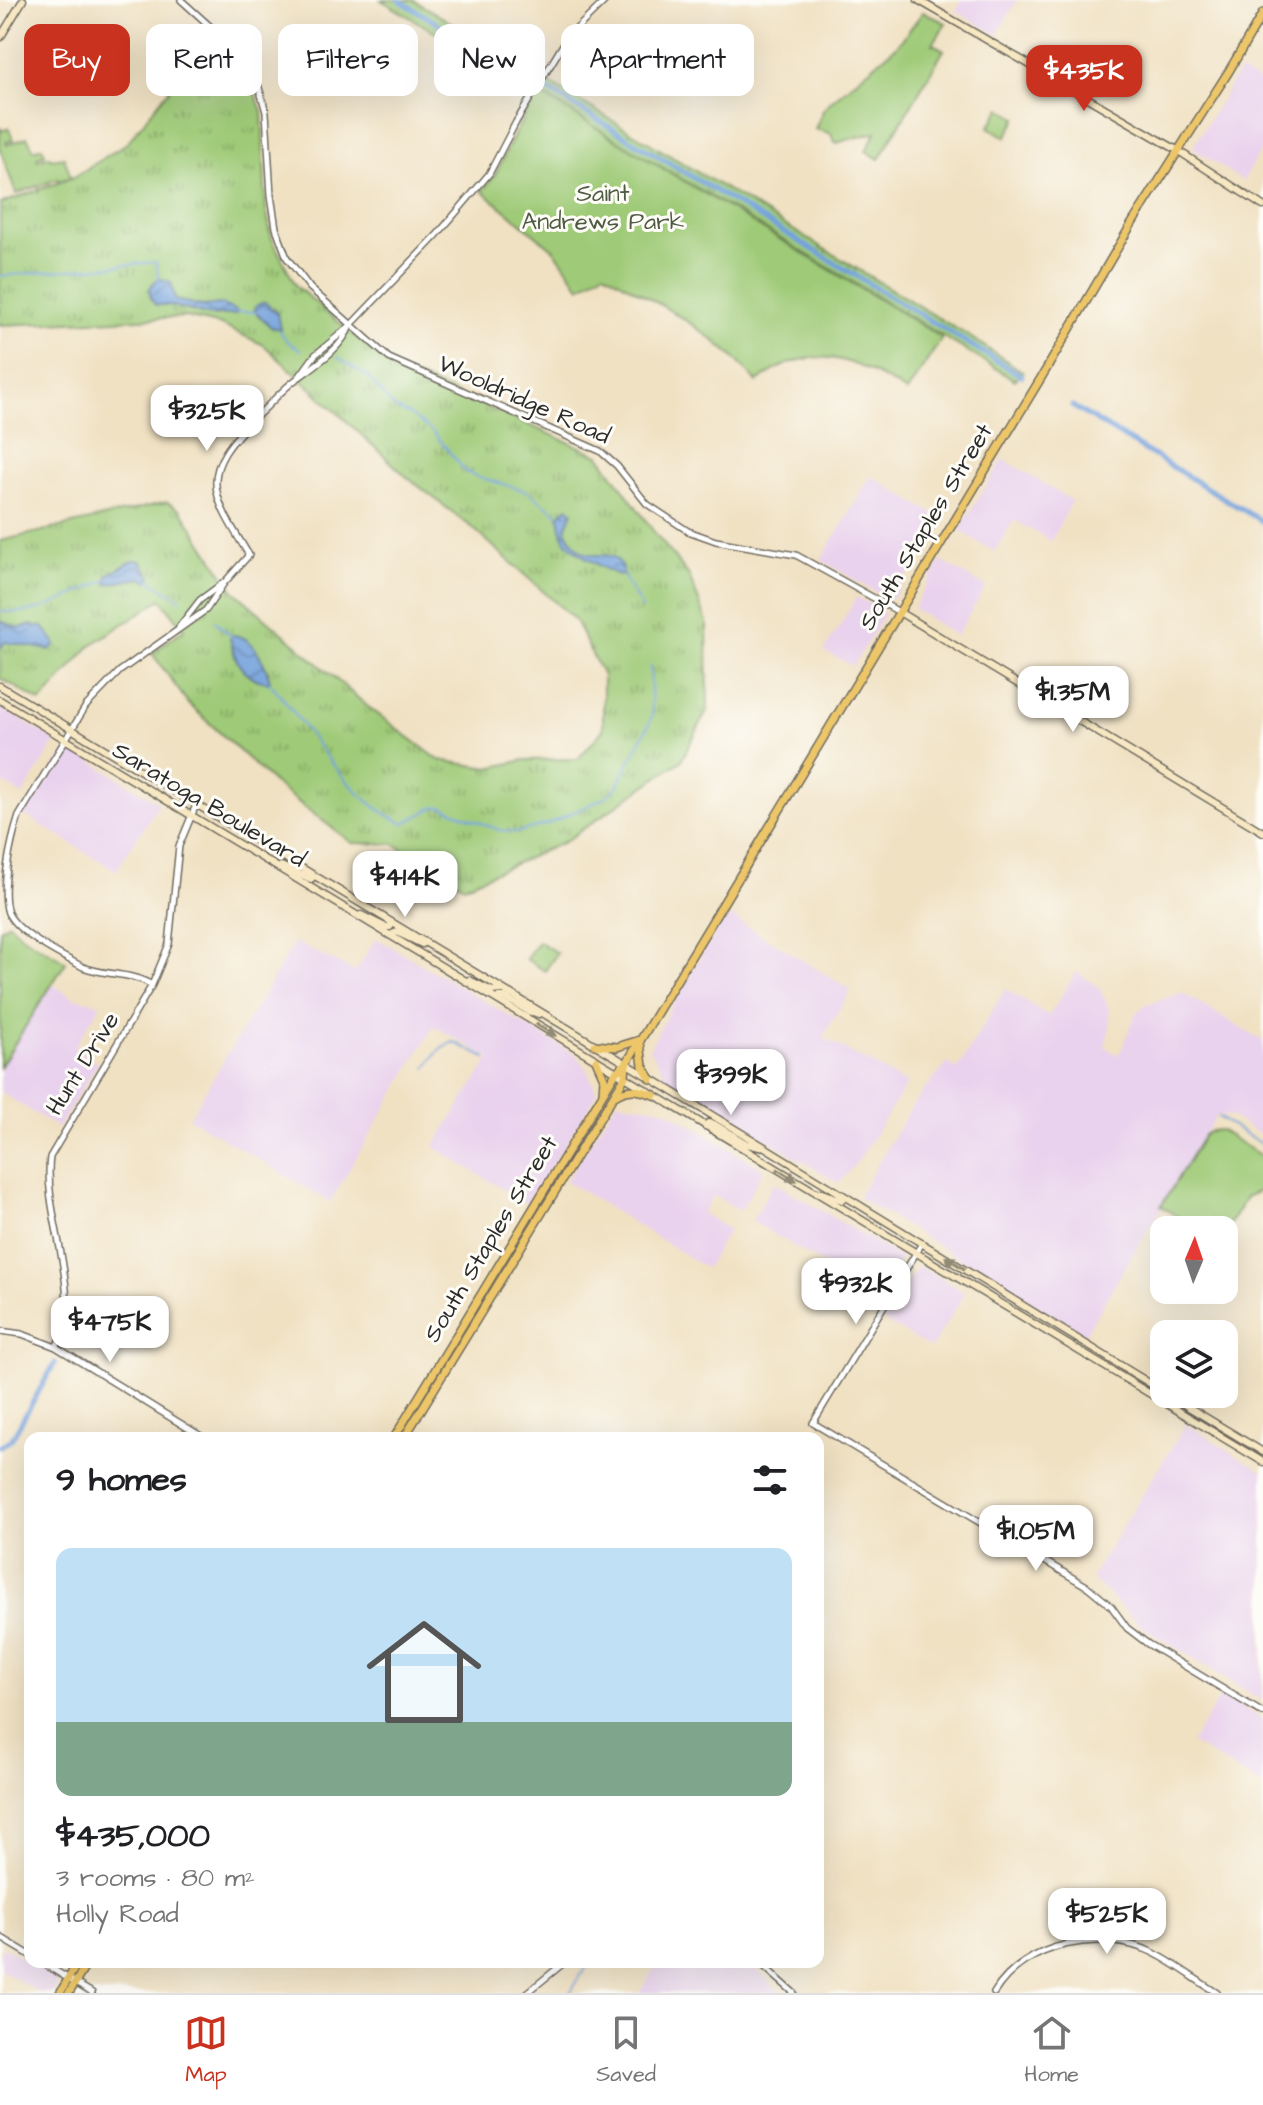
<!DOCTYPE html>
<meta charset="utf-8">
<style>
body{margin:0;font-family:"Architects Daughter",sans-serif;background:#f2f2f2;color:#202124;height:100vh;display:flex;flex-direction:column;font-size:30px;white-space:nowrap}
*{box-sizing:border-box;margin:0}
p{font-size:26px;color:#757577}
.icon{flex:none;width:44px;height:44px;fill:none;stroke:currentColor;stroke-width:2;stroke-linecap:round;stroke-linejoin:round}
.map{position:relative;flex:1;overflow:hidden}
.sheet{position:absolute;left:24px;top:1432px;width:800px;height:536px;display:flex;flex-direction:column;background:#fff;border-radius:16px;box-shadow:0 8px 32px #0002}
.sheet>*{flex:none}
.top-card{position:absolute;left:24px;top:24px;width:800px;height:72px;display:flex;gap:16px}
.needle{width:52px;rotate:2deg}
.controls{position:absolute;left:1150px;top:1216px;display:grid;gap:16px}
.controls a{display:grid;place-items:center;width:88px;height:88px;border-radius:16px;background:#fff;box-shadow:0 8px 32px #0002;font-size:40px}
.price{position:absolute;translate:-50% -68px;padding:0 18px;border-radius:16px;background:#fff;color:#222;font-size:26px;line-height:52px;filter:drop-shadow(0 2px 4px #0008)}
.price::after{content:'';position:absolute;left:50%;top:48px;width:24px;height:18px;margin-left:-12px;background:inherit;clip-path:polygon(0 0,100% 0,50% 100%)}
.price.on{background:#c8321e;color:#fff}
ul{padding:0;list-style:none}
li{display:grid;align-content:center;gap:16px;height:424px;padding:0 32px}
li span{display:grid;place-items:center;height:248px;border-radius:16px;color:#555}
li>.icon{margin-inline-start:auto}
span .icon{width:144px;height:144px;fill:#fffc;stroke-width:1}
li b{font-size:34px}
h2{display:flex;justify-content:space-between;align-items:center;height:96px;padding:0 32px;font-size:34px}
.chip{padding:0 28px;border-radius:16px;background:#fff;box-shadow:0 8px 32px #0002;font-size:28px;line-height:72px}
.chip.on{background:#c8321e;color:#fff}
.dock{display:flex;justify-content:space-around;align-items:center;height:112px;border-top:2px solid #e0e0e0;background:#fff;font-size:22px;color:#757577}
.dock a{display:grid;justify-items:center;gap:4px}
.dock .on{color:#c8321e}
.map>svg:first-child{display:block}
.built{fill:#e9d2ed}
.grass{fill:url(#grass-tufts);stroke:#657a51;stroke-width:2}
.park{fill:#9fca77;stroke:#657a51;stroke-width:2}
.water{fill:url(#water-waves);stroke:#4f6684;stroke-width:2}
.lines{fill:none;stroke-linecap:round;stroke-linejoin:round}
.stream{stroke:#73a1dc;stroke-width:2}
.canal{stroke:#73a1dc;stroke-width:5}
.tertiary-casing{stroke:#706b60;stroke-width:8}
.secondary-casing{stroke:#706b60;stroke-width:9}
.primary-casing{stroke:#706b60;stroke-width:10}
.tertiary{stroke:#fff;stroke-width:5}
.secondary{stroke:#f7e8c3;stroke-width:6}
.primary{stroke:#ecc669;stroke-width:7}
.oneway{fill:#918a77}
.labels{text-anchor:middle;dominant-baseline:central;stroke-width:6;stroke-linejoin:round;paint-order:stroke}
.park-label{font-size:24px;fill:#4e5b42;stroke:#fdfcf7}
.street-label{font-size:24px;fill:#2b2b2b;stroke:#fdfcf7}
</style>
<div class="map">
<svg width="1263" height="1993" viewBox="0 0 1263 1993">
<defs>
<pattern id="grass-tufts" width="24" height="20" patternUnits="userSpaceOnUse" patternTransform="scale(2)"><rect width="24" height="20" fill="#9fca77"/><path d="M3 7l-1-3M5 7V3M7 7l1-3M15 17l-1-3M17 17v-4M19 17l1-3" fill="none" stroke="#82a462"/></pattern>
<pattern id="water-waves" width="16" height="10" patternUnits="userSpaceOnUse" patternTransform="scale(2)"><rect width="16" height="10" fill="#73a1dc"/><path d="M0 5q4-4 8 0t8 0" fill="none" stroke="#5f83b3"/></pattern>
</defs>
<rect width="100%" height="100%" fill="#fdfcf7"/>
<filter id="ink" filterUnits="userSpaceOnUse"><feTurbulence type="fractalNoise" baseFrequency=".0125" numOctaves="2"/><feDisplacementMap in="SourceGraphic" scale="16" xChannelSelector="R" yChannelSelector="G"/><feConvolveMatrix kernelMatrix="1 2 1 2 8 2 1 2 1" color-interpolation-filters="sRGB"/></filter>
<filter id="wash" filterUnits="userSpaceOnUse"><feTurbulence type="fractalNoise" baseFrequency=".006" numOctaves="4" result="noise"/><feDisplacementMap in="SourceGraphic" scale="32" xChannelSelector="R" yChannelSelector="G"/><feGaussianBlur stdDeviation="1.8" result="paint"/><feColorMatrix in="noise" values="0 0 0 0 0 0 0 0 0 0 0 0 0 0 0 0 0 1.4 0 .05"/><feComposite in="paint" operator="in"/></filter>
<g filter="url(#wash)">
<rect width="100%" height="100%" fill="#f0e1c2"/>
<path class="built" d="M 962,0 L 1017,0 L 997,35 L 956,11 Z
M 1239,71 L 1263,83 L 1263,147 L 1243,181 L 1194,149 L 1194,145 Z
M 1003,459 L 1072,501 L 1051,541 L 1014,520 L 994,552 L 959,530 Z
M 871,476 L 942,519 L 893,598 L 887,599 L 821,560 Z
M 941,561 L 986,587 L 956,636 L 913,608 Z
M 857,597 L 885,613 L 853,666 L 824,651 Z
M 0,707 L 56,741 L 23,795 L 0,781 Z
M 68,747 L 159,803 L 116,871 L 23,814 Z
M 727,914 L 851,990 L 823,1037 L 907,1084 L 858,1161 L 839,1183 L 670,1081 L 649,1049 L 681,989 Z
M 376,938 L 576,1055 L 586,1068 L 597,1094 L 527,1204 L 434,1147 L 490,1058 L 434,1026 L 330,1202 L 189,1118 L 295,942 L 355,972 Z
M 1076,972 L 1098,986 L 1109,1009 L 1110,1028 L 1105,1046 L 1117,1055 L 1123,1047 L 1135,1015 L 1144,1006 L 1182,993 L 1261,1040 L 1263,1038 L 1263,1136 L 1230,1116 L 1216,1116 L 1085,1334 L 858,1197 L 905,1117 L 925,1089 L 948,1063 L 957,1070 L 1005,989 L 1049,1016 Z
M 51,984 L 75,998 L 101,1004 L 74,1048 L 98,1063 L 58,1128 L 0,1092 L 0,1067 Z
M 617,1101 L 667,1110 L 764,1170 L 740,1211 L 713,1195 L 702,1213 L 729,1230 L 706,1268 L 566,1181 Z
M 774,1182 L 901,1258 L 878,1297 L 752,1221 Z
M 921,1267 L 965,1293 L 931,1348 L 883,1321 L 915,1271 Z
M 1186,1424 L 1263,1472 L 1262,1701 L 1142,1627 L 1091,1578 Z
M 1222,1694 L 1263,1720 L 1263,1786 L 1191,1743 Z
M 4,1947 L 58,1980 L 52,1993 L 40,1993 L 0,1969 L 0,1953 Z
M 658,1962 L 748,1962 L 781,1993 L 639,1993 Z"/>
<path class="grass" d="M 381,0 L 413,0 L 538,74 L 529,88 Z
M 212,35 C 237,49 252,85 262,111 L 266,208 L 272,239 L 296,286 L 389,365 L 599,455 L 657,536 L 688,574 L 707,622 L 708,709 L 681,761 L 564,842 L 464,886 L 394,844 L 352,843 L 277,786 L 188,703 L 152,653 L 184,629 L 161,599 L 90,646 L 41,702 L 0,678 L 0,541 L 167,502 L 181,510 L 234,591 L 367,706 L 439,760 L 489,768 L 525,760 L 578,759 L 603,730 L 603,676 L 575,620 L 474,529 L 407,477 L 264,345 L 221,325 L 186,317 L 0,325 L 0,204 L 74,177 L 127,143 Z
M 547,81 L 970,337 L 1023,372 L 1015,380 L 539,93 Z"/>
<path class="park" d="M 923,12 L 946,23 L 933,44 L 944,50 L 879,159 L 866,151 L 876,132 L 836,143 L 830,133 L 815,129 L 823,110 L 830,102 L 897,46 Z
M 539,93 L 942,338 L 907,392 C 854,360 814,338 757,382 C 713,330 662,306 604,272 L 580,287 L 554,250 L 482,191 L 495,175 L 518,127 Z
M 1001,108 L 1017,118 L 1006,137 L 989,127 Z
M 0,127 L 2,131 L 9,128 L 13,140 L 6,142 L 7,145 L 27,137 L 34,150 L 42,147 L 45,154 L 37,157 L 38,160 L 49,156 L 51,159 L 64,157 L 71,177 L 59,181 L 58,179 L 16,194 L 0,148 Z
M 9,923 L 22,936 L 66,962 L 0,1067 L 0,929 Z
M 538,941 L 557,953 L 545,971 L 526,959 Z
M 1220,1130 L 1263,1157 L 1263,1189 L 1246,1197 L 1224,1234 L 1224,1230 C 1198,1230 1183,1221 1161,1206 L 1204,1135 L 1211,1131 Z"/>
<path class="water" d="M 160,279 L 171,282 L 175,300 L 202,306 L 220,304 L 237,311 L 236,314 L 210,316 L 169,305 L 156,305 C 147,296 147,284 160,279 Z
M 265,302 L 277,313 L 280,329 L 271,327 L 254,311 L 257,305 Z
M 568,507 L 573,512 L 566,529 C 570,537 574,546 582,551 C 601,563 616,542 624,576 C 610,574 574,552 566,541 C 561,533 560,524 559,515 Z
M 134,560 L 141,561 L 151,577 L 149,581 L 141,578 L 107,584 L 108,575 Z
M 0,621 L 19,628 L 32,625 L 43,627 L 55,642 L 55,646 L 49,650 L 5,642 L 0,649 Z
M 233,635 C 254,636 264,662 270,680 L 267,682 C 241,678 235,661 230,638 Z"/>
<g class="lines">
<path class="stream" d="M 0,276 L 156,262 L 159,281
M 235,312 L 256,312
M 279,330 L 288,342 L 301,350
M 337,357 L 368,377 L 394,408 L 410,415 L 433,432 L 465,471 L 475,476 L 527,491 L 558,514
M 623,575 L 642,609
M 149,579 L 181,600
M 0,611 C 41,619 71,593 108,580
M 215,621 L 232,637
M 269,682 C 310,727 344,799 404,823 L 435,807 L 443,807 L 499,830 L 518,832 L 548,824 L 606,797 L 616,788 L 648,726 L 652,716 L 650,666
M 426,1068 L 440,1049 L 454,1042 L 486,1058
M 1218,1117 L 1263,1145
M 570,1993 L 589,1962"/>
<path class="canal" d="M 399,0 L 531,80
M 545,88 L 1022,376
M 1072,406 L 1263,522
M 0,1446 L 11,1440 L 55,1363"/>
</g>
</g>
<g filter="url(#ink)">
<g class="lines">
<g class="tertiary-casing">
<path id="tertiary" d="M 181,0 L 241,54 L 258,84 L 266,112 L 271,195 L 276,228 L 287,258 L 310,288 L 389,358 L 600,451 L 617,466 L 647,504 L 688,531 L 716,541 L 796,555 L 899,612
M 299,377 L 315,355 L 350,326 L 437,235 L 489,174 L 516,122 L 567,38 L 606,0
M 179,627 L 200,600 L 223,583
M 152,985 C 131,972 106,976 83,967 C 62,956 18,934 8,913 C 0,889 11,841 19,816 L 86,706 L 120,671 L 206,610 L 224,583 L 249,555 C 209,491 198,473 257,416 C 271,404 283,388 298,378 C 317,364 342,348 350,326
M 922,1243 L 813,1423 L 1088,1587 L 1111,1606 L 1127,1628 L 1148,1644 L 1263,1713
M 0,1331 L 22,1334 L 56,1347 L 204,1438
M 56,1347 C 86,1296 42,1215 50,1157 L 152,985 L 169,944 L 179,846 L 196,805
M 0,1937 L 30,1955
M 41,1962 L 92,1993
M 759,1962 L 794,1993
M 527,1993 L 565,1962
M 994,1993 C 1025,1942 1102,1928 1154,1953 C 1176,1964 1196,1980 1217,1993"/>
</g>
<g class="secondary-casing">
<path id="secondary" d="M 918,0 L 1177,150 L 1263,206
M 0,38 L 23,0
M 899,612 L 1263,832
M 0,686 L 768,1149 L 1164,1392
M 0,700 L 1263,1462
M 281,866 L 311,879 L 314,876
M 361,915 L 385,927 L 390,927 L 393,923
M 390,935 L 397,932 L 422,944
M 469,980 L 492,991 L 502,990
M 497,1000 L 499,997 L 504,997 L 528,1011 L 539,1014
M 705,1126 L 708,1123 L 714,1124 L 747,1144 L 760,1147
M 820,1192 L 842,1200 L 846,1197
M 1167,1394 L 1263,1452"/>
</g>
<g class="primary-casing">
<path id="primary" d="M 640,1042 L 643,1066 L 651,1079
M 595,1045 L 617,1047 L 640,1040
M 596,1060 L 604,1078 L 603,1092
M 613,1097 C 628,1087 638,1089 654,1095
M 394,1438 L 616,1072 L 626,1064 L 1047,368 L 1131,225 L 1229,71 L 1263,13
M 404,1438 L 625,1077 L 626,1064
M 60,1993 L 78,1962
M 69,1993 L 88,1962"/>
</g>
<use href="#tertiary" class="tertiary"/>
<use href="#secondary" class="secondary"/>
<use href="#primary" class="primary"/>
</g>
<defs><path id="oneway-solid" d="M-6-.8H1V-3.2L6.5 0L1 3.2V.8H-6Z" transform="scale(2)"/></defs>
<g class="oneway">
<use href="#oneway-solid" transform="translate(546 1030) rotate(31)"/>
<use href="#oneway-solid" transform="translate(787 1175) rotate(31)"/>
<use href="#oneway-solid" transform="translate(955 1263) rotate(-148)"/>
</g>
</g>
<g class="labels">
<g class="park-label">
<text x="603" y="194">Saint<tspan x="603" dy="28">Andrews Park</tspan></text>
</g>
<g class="street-label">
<text transform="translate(524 400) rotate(24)">Wooldridge Road</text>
<text transform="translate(926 527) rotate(-59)">South Staples Street</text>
<text transform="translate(209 805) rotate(31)">Saratoga Boulevard</text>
<text transform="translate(83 1064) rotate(-58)">Hunt Drive</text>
<text transform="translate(491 1239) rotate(-59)">South Staples Street</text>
</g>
</g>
</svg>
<div class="controls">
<a><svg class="needle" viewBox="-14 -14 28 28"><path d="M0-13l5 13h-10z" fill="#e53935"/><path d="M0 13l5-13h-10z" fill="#757577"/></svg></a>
<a><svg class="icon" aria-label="layers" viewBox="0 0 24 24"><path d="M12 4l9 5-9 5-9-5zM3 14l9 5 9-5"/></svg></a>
</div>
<b class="price on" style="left:1084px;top:113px">$435K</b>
<b class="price" style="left:207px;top:453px">$325K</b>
<b class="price" style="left:1073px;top:734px">$1.35M</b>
<b class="price" style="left:405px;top:919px">$414K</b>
<b class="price" style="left:731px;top:1117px">$399K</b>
<b class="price" style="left:856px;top:1326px">$932K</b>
<b class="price" style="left:110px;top:1364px">$475K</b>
<b class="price" style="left:1036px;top:1573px">$1.05M</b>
<b class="price" style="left:1107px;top:1956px">$525K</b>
<div class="top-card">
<a class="chip on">Buy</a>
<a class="chip">Rent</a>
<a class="chip">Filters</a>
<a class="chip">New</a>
<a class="chip">Apartment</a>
</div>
<section class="sheet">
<h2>9 homes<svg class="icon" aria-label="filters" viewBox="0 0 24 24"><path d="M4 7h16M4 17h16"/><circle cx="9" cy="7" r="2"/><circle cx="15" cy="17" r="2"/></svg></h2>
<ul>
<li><span style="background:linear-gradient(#bfe0f5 70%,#7fa58c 0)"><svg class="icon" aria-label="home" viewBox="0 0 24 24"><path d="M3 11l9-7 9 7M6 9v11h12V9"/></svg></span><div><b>$435,000</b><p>3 rooms · 80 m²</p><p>Holly Road</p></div></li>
</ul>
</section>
</div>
<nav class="dock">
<a class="on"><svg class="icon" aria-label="map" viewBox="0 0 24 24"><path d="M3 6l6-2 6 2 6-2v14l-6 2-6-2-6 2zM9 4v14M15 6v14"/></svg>Map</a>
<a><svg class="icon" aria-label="saved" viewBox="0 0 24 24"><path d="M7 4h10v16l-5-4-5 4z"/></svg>Saved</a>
<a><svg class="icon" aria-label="home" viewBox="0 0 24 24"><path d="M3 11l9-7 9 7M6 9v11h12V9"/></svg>Home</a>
</nav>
